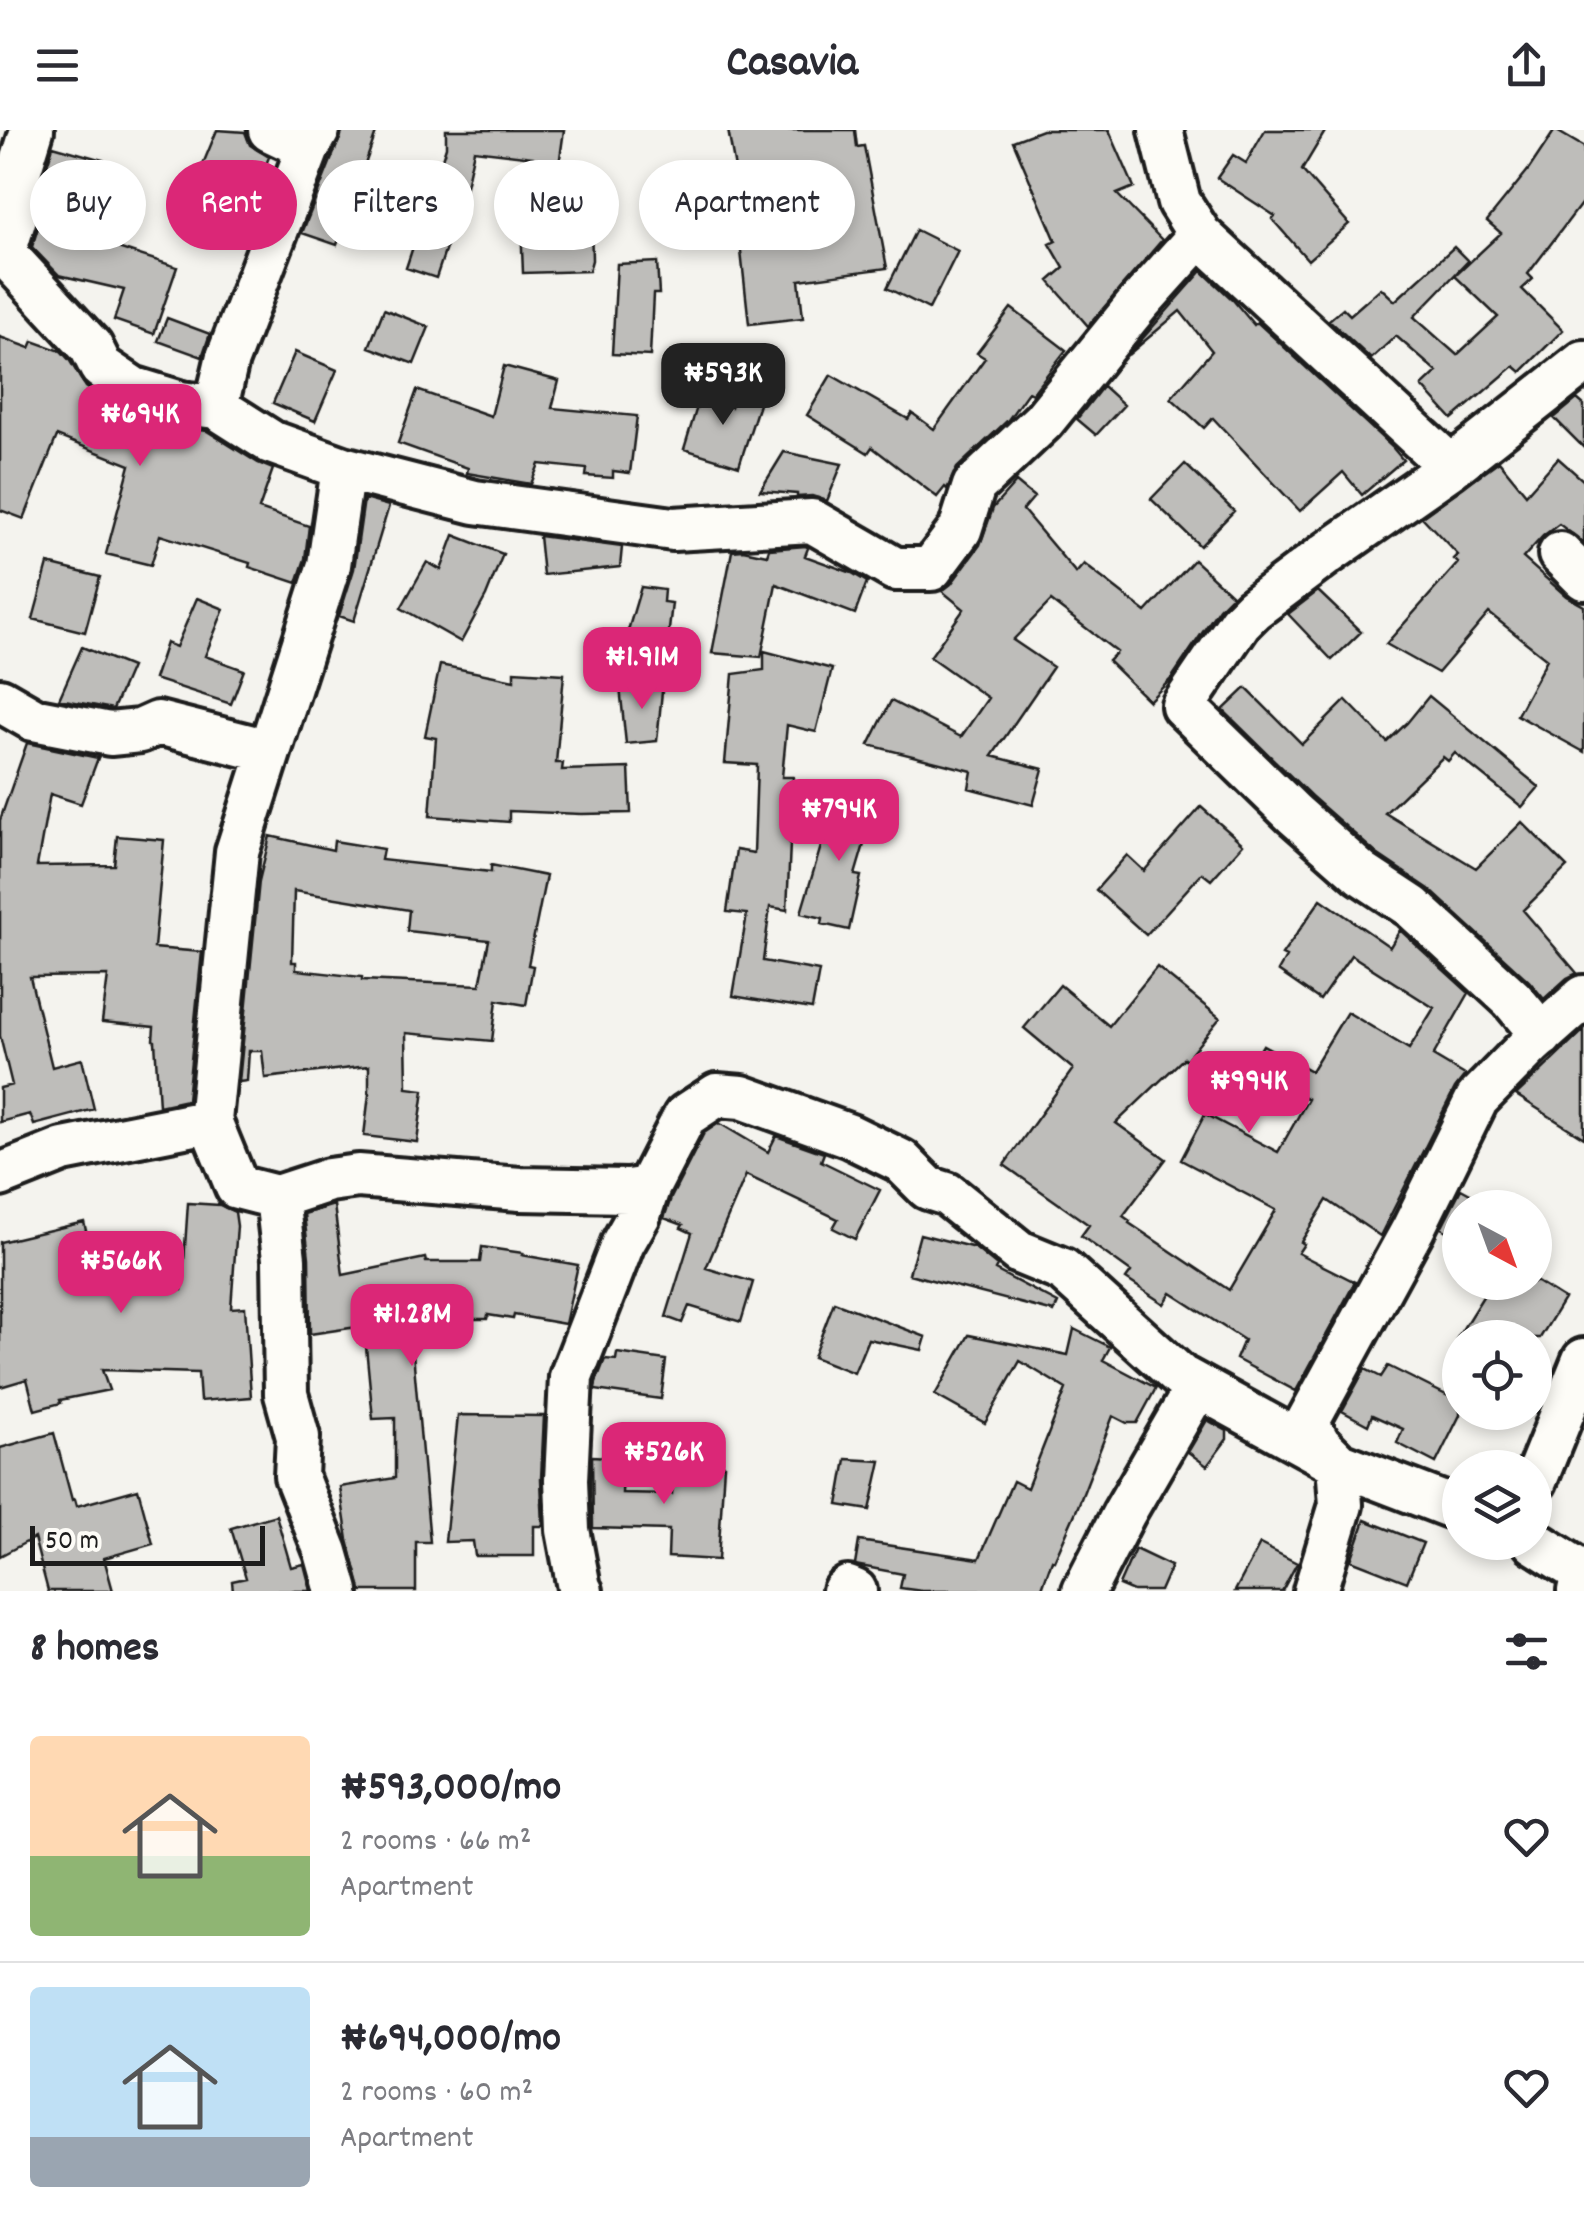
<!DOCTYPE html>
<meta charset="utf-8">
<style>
body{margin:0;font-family:Dekko,sans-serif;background:#f7f7f7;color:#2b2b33;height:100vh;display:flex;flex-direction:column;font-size:38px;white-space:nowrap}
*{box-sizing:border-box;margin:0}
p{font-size:32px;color:#7c7c81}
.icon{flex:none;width:55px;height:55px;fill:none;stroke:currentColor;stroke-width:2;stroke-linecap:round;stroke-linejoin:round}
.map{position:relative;height:1461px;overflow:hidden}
.side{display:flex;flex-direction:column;background:#fff;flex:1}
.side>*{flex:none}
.top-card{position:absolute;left:30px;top:30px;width:1000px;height:90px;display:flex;gap:20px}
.needle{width:65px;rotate:139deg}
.controls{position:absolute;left:1442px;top:1060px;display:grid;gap:20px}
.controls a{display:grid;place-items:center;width:110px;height:110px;border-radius:50%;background:#fff;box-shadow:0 5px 15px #0003;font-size:50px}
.scale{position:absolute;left:30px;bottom:25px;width:235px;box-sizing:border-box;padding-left:10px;border:5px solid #1c1c1c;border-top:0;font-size:28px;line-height:35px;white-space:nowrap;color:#1c1c1c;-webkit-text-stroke:8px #fdfcf7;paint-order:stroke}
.price{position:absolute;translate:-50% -85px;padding:0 22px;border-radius:20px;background:#db2777;color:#fff;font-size:32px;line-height:65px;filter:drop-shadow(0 2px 5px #0008)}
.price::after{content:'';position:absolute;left:50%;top:60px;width:30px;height:22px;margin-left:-15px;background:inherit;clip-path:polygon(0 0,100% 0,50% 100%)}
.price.on{background:#222;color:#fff}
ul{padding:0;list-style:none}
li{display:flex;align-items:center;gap:30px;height:250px;padding:0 30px}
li+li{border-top:2px solid #e1e1e2}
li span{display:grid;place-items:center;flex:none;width:280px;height:200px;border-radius:10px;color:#555}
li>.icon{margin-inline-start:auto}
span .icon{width:120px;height:120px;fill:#fffc;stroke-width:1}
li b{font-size:42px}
h2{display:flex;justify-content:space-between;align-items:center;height:120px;padding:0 30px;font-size:42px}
.tag{padding:0 35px;border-radius:45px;background:#fff;box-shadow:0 5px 15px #0003;font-size:35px;line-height:90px}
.tag.on{background:#db2777;color:#fff}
header{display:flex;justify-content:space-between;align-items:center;height:130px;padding:0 30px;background:#fff;font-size:45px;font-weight:700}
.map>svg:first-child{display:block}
.building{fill:#bebdba;stroke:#1c1c1c;stroke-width:2.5;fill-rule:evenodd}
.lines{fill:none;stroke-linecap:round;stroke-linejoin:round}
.minor-casing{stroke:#1c1c1c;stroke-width:50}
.minor{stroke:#fdfcf7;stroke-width:42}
</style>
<header><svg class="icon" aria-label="menu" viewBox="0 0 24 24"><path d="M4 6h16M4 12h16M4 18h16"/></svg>Casavia<svg class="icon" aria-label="share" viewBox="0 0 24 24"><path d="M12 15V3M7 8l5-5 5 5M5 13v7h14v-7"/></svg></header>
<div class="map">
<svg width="1584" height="1461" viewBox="0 0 1584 1461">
<rect width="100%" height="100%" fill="#f4f3ee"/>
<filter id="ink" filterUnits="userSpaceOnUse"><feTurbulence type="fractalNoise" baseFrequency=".01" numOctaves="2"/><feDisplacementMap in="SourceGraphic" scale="20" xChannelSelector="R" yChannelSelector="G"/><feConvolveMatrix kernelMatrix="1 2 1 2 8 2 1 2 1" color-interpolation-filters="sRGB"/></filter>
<g filter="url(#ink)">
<path class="building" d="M 217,0 L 245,2 L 250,15 L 269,27 L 251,72 L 196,51 Z
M 343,0 L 377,0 L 337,115 L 302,103 Z
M 446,0 L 564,0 L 551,92 L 591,91 L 592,130 L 589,141 L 523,143 L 521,93 L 524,93 L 533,27 L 474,20 L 464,65 L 436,148 L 406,138 L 446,17 Z
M 728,0 L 855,0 L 857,17 L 864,16 L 887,138 L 799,150 L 803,188 L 749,194 L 739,103 L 680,106 L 678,47 L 736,44 Z
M 1042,0 L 1109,0 L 1134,57 L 1117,64 L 1162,110 L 1088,196 L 1049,151 L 1064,138 L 1050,114 L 1056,111 L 1013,11 Z
M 1265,0 L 1326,0 L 1302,40 L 1349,94 L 1308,130 L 1272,89 L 1275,86 L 1217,48 L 1233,25 L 1246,33 Z
M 1555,0 L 1584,17 L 1584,70 L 1528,144 L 1533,149 L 1522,159 L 1563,200 L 1521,242 L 1514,236 L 1452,289 L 1422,256 L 1437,242 L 1396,206 L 1371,229 L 1329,190 L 1343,178 L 1350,185 L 1381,158 L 1395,171 L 1454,117 L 1468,131 L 1414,187 L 1457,225 L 1498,187 L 1455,146 L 1501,103 L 1487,91 L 1529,39 Z
M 53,16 L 103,30 L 85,96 L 105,101 L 102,113 L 177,137 L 154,204 L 114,190 L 124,160 L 59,145 L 32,117 L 41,88 L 41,55 Z
M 916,100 L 958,121 L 929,179 L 887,158 Z
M 657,132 L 659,164 L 653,164 L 650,226 L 612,224 L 617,134 Z
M 1202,141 L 1233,170 L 1254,195 L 1257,192 L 1392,317 L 1403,330 L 1362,365 L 1343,342 L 1300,381 L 1213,288 L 1204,298 L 1171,268 L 1212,221 L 1180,181 L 1128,225 Z
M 1011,178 L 1066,220 L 1032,264 L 1028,262 L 1008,290 L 957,338 L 947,359 L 945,357 L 937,367 L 872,317 L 868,323 L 807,285 L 831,245 L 908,289 L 912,283 L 934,299 L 985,228 L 977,223 Z
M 384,179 L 429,197 L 414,234 L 369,217 Z
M 167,188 L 210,204 L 202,227 L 158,211 Z
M 0,207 L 30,218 L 33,211 L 61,221 L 70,231 L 86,257 L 118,279 L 174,297 L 207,301 L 258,333 L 273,339 L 259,379 L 309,396 L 305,429 L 297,453 L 249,437 L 250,433 L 160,405 L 151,435 L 106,424 L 130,335 L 57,306 L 24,389 L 0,380 Z
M 295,222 L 337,240 L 315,291 L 273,273 Z
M 504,236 L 559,251 L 552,278 L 637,286 L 630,343 L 613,341 L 613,348 L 586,346 L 587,339 L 539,334 L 531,354 L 467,343 L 468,338 L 398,313 L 417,260 L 491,286 Z
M 1103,256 L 1124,275 L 1096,305 L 1077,289 Z
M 737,260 L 761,268 L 739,336 L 684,319 L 700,267 L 731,277 Z
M 1577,269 L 1584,275 L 1584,318 L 1554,288 Z
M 784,322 L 842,334 L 827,371 L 812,366 L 797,367 L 797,364 L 760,361 Z
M 1558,328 L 1584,351 L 1584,413 L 1559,394 L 1543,406 L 1523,428 L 1566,466 L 1584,476 L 1584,622 L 1517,585 L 1547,529 L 1489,483 L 1438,543 L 1386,514 L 1458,433 L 1454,429 L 1458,425 L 1422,387 L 1499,331 L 1526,364 Z
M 1185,334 L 1234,381 L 1200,416 L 1151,369 Z
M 1016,352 L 1034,367 L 1023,380 L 1076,443 L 1084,434 L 1146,482 L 1194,430 L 1232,465 L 1219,478 L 1171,549 L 1149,571 L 1108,531 L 1117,522 L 1051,471 L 1013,510 L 1053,537 L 992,626 L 1043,639 L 1033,675 L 969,658 L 972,641 L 869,615 L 891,571 L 961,607 L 988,568 L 930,527 L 964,479 L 942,461 L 951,454 L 980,415 L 993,378 Z
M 364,369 L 389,376 L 354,491 L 339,486 L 354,439 Z
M 454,405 L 503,424 L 486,466 L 461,512 L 401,478 L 427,432 L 441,440 Z
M 539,406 L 622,417 L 620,437 L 543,445 Z
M 806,416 L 808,418 L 805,426 L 852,443 L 867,452 L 855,484 L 776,454 L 761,527 L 712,523 L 732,421 L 743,420 L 767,425 L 769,419 Z
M 48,434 L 100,447 L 85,502 L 33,489 Z
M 641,457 L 664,460 L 663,472 L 672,473 L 667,518 L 624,514 Z
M 1318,461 L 1361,502 L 1332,530 L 1288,484 Z
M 197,468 L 224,479 L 205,526 L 244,540 L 231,574 L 154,549 L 166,513 L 176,517 Z
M 82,517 L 131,537 L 113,579 L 59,569 Z
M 764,521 L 832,539 L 816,602 L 787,595 L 782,647 L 793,647 L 787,780 L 770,777 L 763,831 L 819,841 L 812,879 L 733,866 L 747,784 L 727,782 L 736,720 L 754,723 L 757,635 L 725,633 L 733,544 L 764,540 Z
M 440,535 L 514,550 L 514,541 L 564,544 L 556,633 L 563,633 L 562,640 L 629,638 L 631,683 L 581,684 L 509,681 L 509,692 L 430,686 L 436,608 L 425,606 Z
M 663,552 L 657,611 L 626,614 L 620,557 Z
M 1246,558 L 1302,614 L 1346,570 L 1387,612 L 1407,593 L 1429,566 L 1539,657 L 1522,677 L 1455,623 L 1448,631 L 1443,627 L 1385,683 L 1476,738 L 1522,692 L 1567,737 L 1523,780 L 1577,843 L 1567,848 L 1544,869 L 1529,851 L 1429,759 L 1377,724 L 1311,666 L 1223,580 Z
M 27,613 L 98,628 L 81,674 L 50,664 L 37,736 L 114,735 L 117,706 L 164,710 L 154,818 L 202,822 L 187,970 L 159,976 L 155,911 L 153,910 L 154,897 L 102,892 L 108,846 L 30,847 L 52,937 L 82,929 L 94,979 L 34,995 L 30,984 L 0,992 L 0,958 L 12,955 L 0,906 L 0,690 Z
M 836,666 L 875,677 L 855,745 L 861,746 L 849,800 L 822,794 L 823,788 L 801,783 Z
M 1201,677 L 1243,714 L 1211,750 L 1202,743 L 1146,805 L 1096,760 L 1127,725 L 1144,741 Z
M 270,706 L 333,720 L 334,711 L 383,719 L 381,730 L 491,742 L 491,735 L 546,746 L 528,835 L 533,836 L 526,875 L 497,870 L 492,911 L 406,903 L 407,958 L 424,960 L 417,1012 L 364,1006 L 369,964 L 369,936 L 265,948 L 262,921 L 249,921 L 247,951 L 239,952 L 259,751 ZM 294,761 L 409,780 L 407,801 L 489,810 L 480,855 L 362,850 L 362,847 L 296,840 L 296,832 L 292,832 Z
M 1321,769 L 1390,817 L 1400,800 L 1469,863 L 1433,926 L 1465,945 L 1455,958 L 1380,1106 L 1327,1070 L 1301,1112 L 1304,1114 L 1298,1123 L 1355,1152 L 1296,1261 L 1236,1229 L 1244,1210 L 1171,1163 L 1164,1174 L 1126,1149 L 1131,1142 L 1081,1106 L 1089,1095 L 1004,1035 L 1073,939 L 1024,898 L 1060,855 L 1109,896 L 1157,837 L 1220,888 L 1186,930 L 1184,928 L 1116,993 L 1166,1029 L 1123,1086 L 1130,1091 L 1129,1093 L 1229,1160 L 1276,1080 L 1181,1030 L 1205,984 L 1278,1022 L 1308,969 L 1250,937 L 1263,915 L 1311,941 L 1347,882 L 1409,919 L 1434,878 L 1351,825 L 1320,870 L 1278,841 L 1286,827 L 1282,825 Z
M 1584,900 L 1584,1008 L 1516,965 Z
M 719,993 L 768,1022 L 776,1006 L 824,1023 L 821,1031 L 880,1060 L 855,1109 L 833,1098 L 838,1089 L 746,1045 L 706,1138 L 753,1152 L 741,1192 L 689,1176 L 682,1193 L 666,1187 L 692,1103 L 681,1098 L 683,1095 L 664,1088 L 671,1068 L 704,1003 Z
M 1461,1059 L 1496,1078 L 1460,1078 L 1460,1108 L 1441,1098 Z
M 188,1073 L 220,1075 L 235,1082 L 237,1096 L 231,1178 L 245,1177 L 251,1267 L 200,1271 L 198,1243 L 102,1240 L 109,1260 L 60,1270 L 61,1273 L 35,1280 L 27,1249 L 0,1257 L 0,1112 L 84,1092 L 99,1158 L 182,1160 Z
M 334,1075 L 343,1145 L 425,1128 L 426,1132 L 480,1132 L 482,1117 L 523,1123 L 522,1125 L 578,1135 L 565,1194 L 514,1185 L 513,1189 L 488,1185 L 487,1189 L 410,1189 L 430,1412 L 416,1412 L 416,1461 L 361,1461 L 348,1410 L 340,1357 L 395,1348 L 395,1288 L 373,1289 L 364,1196 L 310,1204 L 309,1128 L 304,1084 Z
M 920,1104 L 975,1118 L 997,1136 L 995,1140 L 1058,1173 L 1054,1182 L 909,1144 Z
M 1492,1152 L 1537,1152 L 1564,1169 L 1540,1208 L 1457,1208 Z
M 834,1172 L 926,1207 L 922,1220 L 868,1209 L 854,1243 L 813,1227 Z
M 1074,1199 L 1110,1217 L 1103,1230 L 1156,1258 L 1137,1293 L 1127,1293 L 1113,1286 L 1077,1379 L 1054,1431 L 1052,1430 L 1041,1461 L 922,1461 L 900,1458 L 903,1444 L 855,1435 L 859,1411 L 979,1429 L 1013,1351 L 1027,1358 L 1066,1259 L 1020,1231 L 985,1293 L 935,1265 L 969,1205 L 1068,1225 Z
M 617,1223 L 666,1230 L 661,1269 L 595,1260 L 596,1252 L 605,1229 L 616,1230 Z
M 1388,1236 L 1460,1272 L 1460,1285 L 1436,1333 L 1397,1313 L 1403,1299 L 1372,1285 L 1368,1295 L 1342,1281 L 1365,1239 L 1381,1247 Z
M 458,1285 L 544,1286 L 541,1349 L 543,1396 L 534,1396 L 534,1426 L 475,1426 L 473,1411 L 445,1412 Z
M 1207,1290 L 1227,1301 L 1227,1309 L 1207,1336 L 1188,1322 Z
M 54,1303 L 72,1370 L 75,1369 L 77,1376 L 138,1359 L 153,1414 L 104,1428 L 113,1461 L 48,1461 L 34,1408 L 0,1426 L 0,1318 Z
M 592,1326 L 624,1328 L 622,1363 L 672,1364 L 674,1333 L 724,1335 L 718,1430 L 668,1427 L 669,1400 L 593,1398 Z
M 846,1329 L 881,1331 L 870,1380 L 838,1375 Z
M 276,1385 L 291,1437 L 304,1434 L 311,1461 L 233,1461 L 232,1451 L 246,1448 L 231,1398 Z
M 1365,1390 L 1423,1413 L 1407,1452 L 1351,1430 Z
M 1260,1414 L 1297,1433 L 1282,1461 L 1235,1461 Z
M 1135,1419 L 1171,1436 L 1160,1461 L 1133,1461 L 1119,1455 Z"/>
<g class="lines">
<g class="minor-casing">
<path id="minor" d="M 32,0 L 16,52 L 17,81 L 4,123 L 91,217 L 101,237 L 132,258 L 181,273 L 216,277
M 270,0 L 308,18
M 318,0 L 308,18 L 227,230 L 216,277 L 271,312 L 343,338 L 475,372 L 673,399 L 812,391 L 895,439 L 931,439 L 960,400 L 974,356 L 1043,291 L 1138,174 L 1200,105
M 1161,0 L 1179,72 L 1200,105 L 1451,337
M 343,338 L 329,435 L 237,722 L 210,991 L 237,1057 L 277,1067 L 329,1050 L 358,1046 L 520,1059 L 628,1061 L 648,1058
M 1560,424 L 1584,448
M 0,570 L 33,589 L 110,604 L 140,601 L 158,593 L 268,621
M 1542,905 L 1512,869 L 1473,833 L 1412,777 L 1362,744 L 1294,684 L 1183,576 L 1240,492 L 1253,479 L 1325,425 L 1451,337 L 1584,232
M 0,1045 L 63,1020 L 210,991
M 277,1067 L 284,1129 L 286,1264 L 298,1307 L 296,1346 L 326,1422 L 337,1461
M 1535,1351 L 1584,1230
M 1534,1412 L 1583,1443 L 1579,1461
M 581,1461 L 579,1458 L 568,1400 L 566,1350 L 571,1247 L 623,1113 L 639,1085 L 648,1058 L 685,986 L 717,965 L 742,967 L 850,1006 L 901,1031 L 928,1058 L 947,1064 L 1019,1122 L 1063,1140 L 1181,1247 L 1338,1333 L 1460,1380
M 844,1461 L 848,1458 L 855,1461
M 1084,1461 L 1124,1383 L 1197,1257
M 1315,1461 L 1341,1375 L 1338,1333 L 1319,1314 L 1307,1293 L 1413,1099 L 1477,969 L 1531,914 L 1584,867"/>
</g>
<use href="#minor" class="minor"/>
</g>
</g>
</svg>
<div class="controls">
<a><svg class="needle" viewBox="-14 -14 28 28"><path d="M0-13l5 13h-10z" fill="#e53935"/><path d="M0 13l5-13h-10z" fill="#7c7c81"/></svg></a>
<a><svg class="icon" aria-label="locate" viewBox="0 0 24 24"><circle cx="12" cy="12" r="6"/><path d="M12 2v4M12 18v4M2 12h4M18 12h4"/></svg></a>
<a><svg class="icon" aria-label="layers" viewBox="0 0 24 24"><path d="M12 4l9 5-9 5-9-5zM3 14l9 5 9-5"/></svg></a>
</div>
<div class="scale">50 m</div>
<b class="price on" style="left:723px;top:298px">₦593K</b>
<b class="price" style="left:140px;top:339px">₦694K</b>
<b class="price" style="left:642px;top:582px">₦1.91M</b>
<b class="price" style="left:839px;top:734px">₦794K</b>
<b class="price" style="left:1249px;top:1006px">₦994K</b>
<b class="price" style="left:121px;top:1186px">₦566K</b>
<b class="price" style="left:412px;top:1239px">₦1.28M</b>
<b class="price" style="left:664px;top:1377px">₦526K</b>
<div class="top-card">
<a class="tag">Buy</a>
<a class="tag on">Rent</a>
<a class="tag">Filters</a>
<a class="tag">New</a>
<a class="tag">Apartment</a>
</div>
</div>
<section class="side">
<h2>8 homes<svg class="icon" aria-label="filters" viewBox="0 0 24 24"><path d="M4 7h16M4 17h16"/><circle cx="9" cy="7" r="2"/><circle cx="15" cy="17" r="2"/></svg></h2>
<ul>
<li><span style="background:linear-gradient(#ffd9b3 60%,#8fb573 0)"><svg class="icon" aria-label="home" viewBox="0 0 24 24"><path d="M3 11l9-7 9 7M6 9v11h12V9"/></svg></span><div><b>₦593,000/mo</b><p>2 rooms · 66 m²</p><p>Apartment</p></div><svg class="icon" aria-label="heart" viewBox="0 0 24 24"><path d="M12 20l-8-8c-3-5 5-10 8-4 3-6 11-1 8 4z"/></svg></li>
<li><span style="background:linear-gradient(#bfe0f5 75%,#9aa5b1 0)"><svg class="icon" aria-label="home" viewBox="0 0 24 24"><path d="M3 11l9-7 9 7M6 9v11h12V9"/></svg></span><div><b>₦694,000/mo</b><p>2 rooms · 60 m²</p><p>Apartment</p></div><svg class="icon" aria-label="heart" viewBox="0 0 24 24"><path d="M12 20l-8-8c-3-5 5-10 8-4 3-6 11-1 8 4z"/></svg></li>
</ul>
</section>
